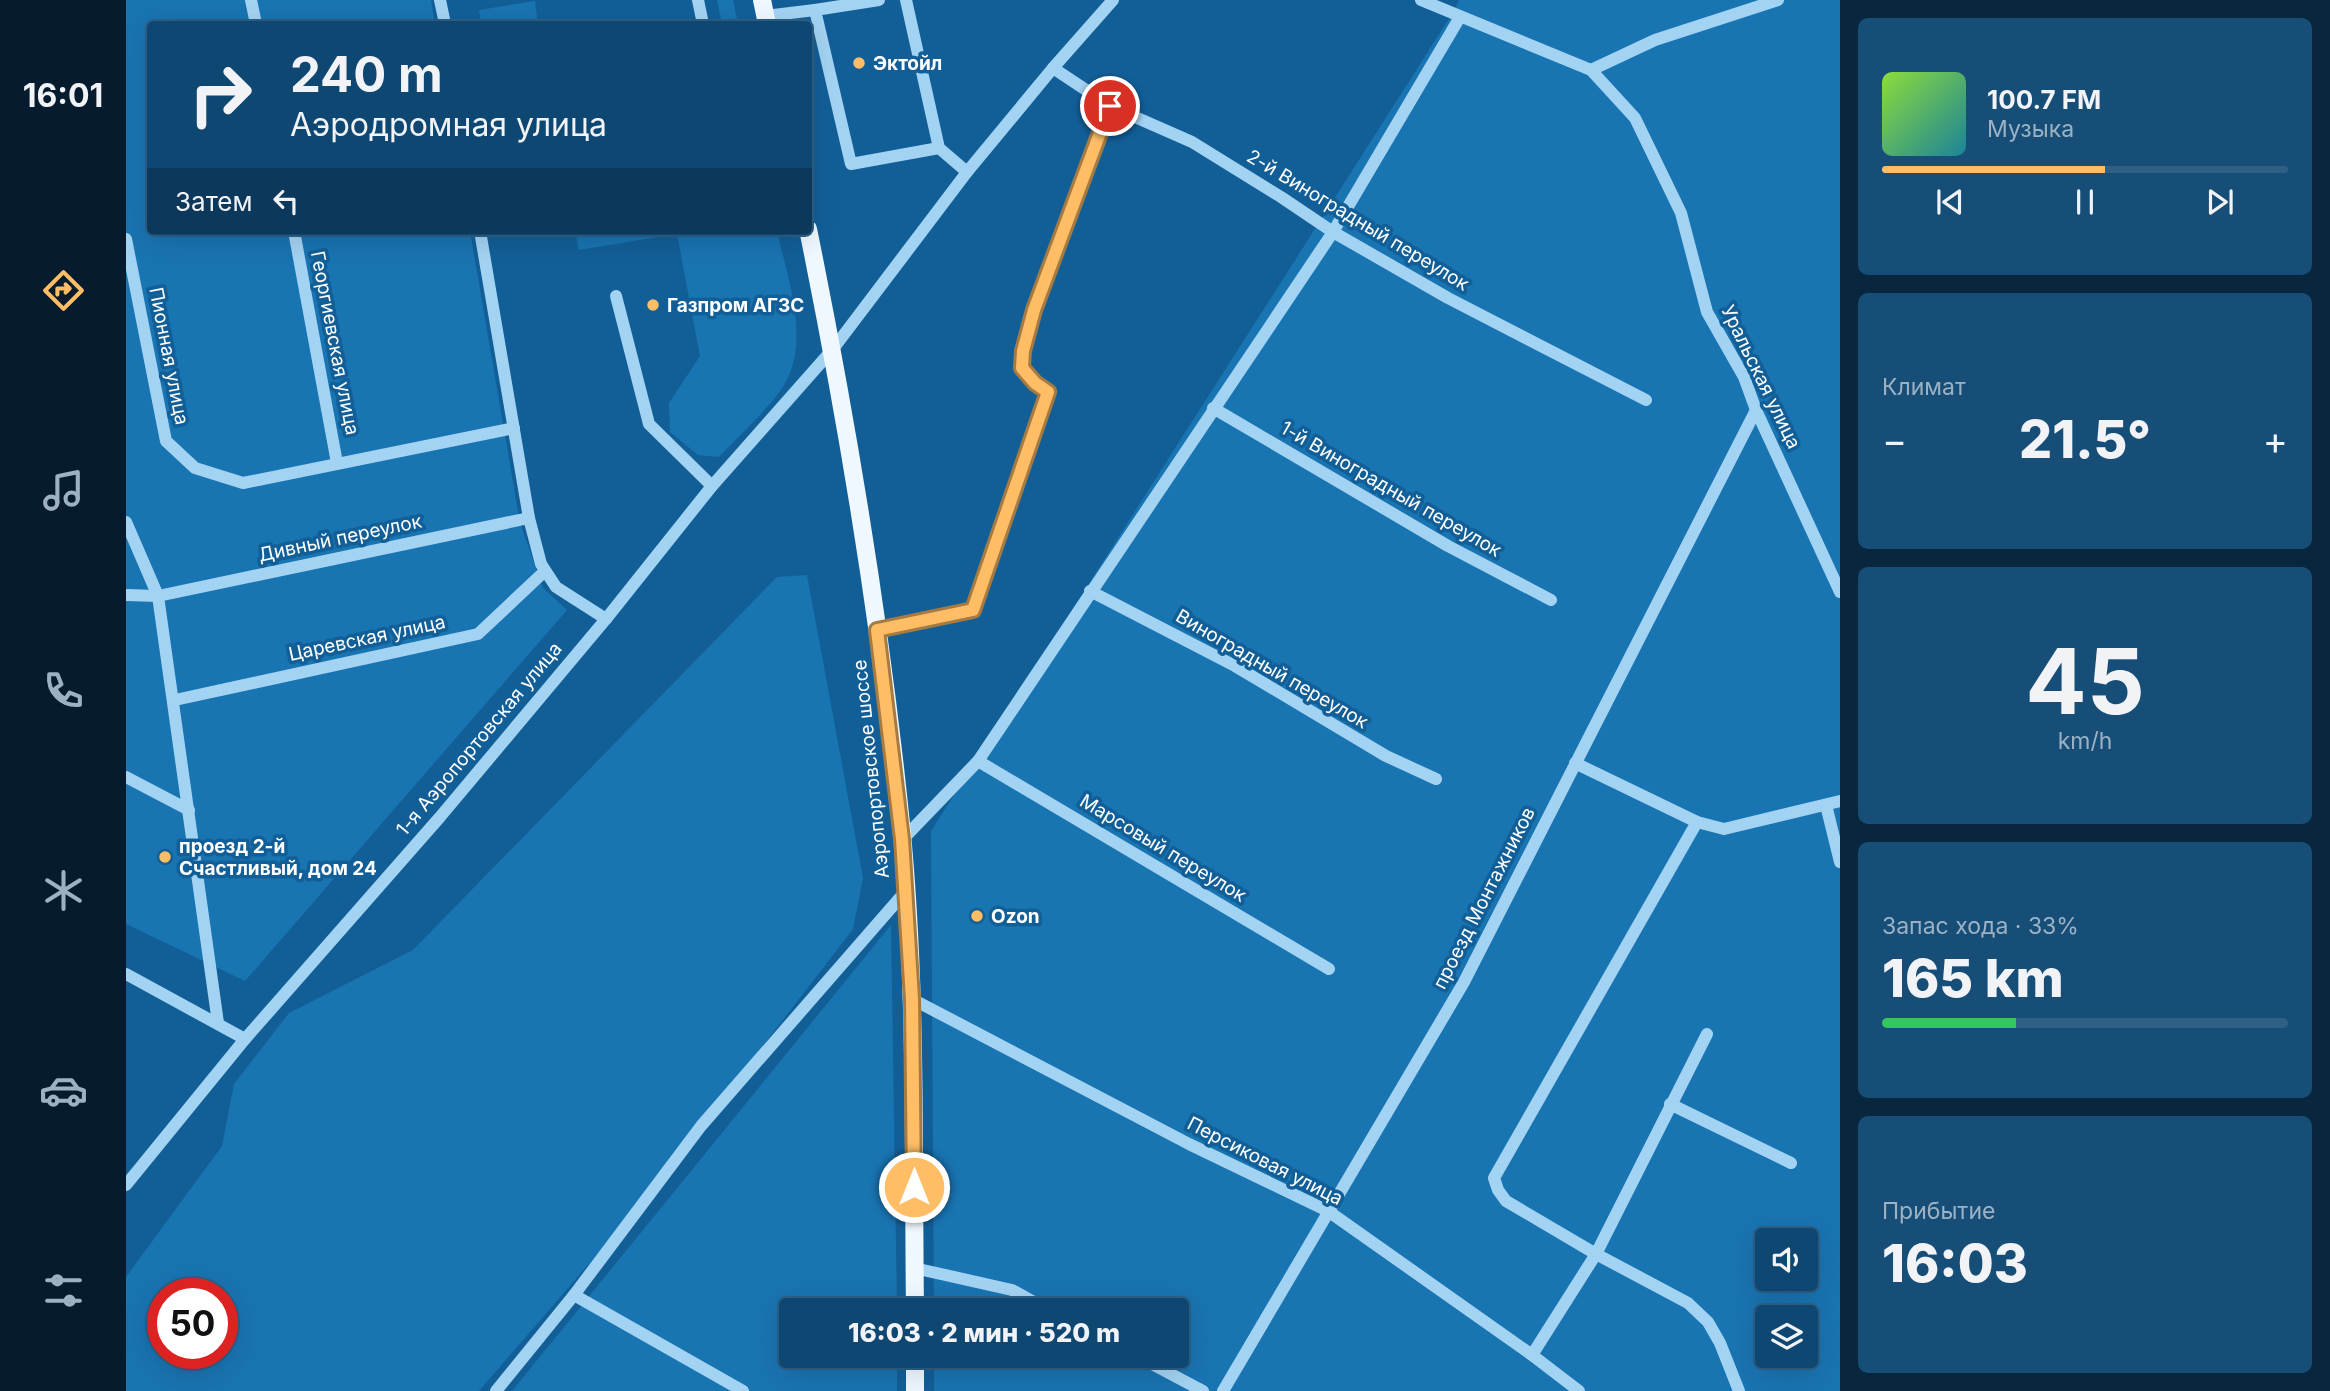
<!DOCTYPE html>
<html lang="ru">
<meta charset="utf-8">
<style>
body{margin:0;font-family:Inter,sans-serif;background:#174e77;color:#f1f3f6;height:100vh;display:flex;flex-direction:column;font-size:26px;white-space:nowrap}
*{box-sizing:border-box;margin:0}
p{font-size:23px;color:#9bb2c4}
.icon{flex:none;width:38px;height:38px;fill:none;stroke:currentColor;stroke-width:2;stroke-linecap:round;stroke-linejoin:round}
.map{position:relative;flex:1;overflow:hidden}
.side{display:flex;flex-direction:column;gap:18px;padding:18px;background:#08273f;width:490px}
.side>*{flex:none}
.top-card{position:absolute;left:21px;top:21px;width:665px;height:214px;border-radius:7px;box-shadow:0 7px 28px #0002,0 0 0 2px #2e5f84;background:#0e4772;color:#f1f3f6;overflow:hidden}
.fabs{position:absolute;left:1629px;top:1228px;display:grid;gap:14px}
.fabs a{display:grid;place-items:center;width:63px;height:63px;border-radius:7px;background:#0e4772;box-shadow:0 7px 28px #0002,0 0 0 2px #2e5f84;font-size:35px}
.speed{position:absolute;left:21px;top:1278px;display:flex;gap:14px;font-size:35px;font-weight:700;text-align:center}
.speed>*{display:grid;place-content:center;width:91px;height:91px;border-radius:50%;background:#0e4772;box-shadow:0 7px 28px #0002,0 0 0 2px #2e5f84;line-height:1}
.speed .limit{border:10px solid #d22;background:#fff;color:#111}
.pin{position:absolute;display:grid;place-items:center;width:60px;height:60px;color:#fff;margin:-30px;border:4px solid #fff;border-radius:50%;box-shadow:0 2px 7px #0007}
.me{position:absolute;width:77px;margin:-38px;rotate:0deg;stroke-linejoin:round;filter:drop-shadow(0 0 5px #0008)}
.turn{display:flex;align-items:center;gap:24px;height:147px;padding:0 28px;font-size:32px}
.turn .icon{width:91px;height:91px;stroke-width:2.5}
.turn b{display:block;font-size:49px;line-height:60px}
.then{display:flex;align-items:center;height:66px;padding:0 28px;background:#0003;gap:14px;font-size:26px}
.big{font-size:52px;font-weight:800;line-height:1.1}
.side .card{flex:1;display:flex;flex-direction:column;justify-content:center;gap:10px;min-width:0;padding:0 24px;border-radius:10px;background:#174e77}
.side .dial{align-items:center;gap:0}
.dial b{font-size:91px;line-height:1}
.song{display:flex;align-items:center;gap:21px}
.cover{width:84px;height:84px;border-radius:10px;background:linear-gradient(135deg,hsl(90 70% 55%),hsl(190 70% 35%))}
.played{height:7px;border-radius:4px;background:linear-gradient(90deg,#ffbd66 55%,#2e5f84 55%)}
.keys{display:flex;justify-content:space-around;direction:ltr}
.heat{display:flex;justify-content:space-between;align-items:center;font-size:38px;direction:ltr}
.charge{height:10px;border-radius:5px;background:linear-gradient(90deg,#34c759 33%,#2e5f84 0)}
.trip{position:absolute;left:653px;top:1298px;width:410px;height:70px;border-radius:7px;background:#0e4772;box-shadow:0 7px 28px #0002,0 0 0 2px #2e5f84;font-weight:800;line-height:70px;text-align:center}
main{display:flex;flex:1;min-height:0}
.dock{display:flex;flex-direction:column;width:126px;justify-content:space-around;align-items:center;background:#061c2e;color:#9bb2c4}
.dock .icon{width:49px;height:49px}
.dock .on{color:#ffbd66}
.dock b{font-size:32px;color:#f1f3f6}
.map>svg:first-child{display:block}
.green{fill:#1974b2;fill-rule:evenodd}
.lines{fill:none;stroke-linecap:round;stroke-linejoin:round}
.minor{stroke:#a3d3f3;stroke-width:12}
.major{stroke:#f0f8ff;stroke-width:18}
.route-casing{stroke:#a67b42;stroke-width:18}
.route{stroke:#ffbd66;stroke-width:12}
.poi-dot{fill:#ffbd66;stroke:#125f98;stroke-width:2.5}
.labels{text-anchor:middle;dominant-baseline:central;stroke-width:7;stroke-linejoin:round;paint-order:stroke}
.poi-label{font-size:19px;font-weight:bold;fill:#fff;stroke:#125f98;text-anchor:start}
.street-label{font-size:19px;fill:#fff;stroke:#125f98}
</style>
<main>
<nav class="dock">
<b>16:01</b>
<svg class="icon on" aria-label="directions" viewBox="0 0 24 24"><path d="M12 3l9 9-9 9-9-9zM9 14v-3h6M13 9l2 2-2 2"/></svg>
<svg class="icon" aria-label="music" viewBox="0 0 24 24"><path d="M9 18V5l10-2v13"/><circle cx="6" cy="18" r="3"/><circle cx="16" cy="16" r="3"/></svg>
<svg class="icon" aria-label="phone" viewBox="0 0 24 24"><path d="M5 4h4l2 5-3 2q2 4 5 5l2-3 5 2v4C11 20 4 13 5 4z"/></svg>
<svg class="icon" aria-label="climate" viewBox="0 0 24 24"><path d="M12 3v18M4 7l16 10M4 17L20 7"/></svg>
<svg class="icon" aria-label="car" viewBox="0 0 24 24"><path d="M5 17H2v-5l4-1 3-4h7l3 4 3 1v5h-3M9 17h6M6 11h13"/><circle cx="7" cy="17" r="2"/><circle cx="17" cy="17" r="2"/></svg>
<svg class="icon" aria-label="filters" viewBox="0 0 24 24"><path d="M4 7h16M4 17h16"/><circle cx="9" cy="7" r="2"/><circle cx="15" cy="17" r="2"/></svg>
</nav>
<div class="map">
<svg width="1714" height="1391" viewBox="0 0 1714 1391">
<rect width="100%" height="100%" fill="#125f98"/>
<g class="green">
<path d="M0,0h305l4,24h-285v207h320l50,292 23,65 24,22 -322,371 -119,-57z"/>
<path d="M591,0h16l5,24h-16z"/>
<path d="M1333,0h381v1391h-906v-35h242v-45h-242l-3,-480 521,-817zM1642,1241h38v38h-38zM1642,1318h38v38h-38z"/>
<path d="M409,1l3,23h-57l-2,-14z"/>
<path d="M449,231h202c10,45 32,104 10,149 -11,22 -50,58 -68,77l-21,-2 -28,-23 -1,-29 31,-47 -23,-122 -98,16z"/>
<path d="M681,575l56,303 -10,51 -209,271 -165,191h-353v-114l96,-131 12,-62 55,-71 124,-63 364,-373zM37,1293h59v60h-59z"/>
<path d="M765,925l6,386h-106v45h106v35h-385z"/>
</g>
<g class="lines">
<g class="minor">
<path d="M125,0l5,24"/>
<path d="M314,0l5,24"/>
<path d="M572,0l5,24"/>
<path d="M753,0l-64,10 36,154 88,-16"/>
<path d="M780,0l33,148 28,24"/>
<path d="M1295,0l170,70 44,48 46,95 26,99 37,65 12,33 84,182"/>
<path d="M639,16l50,-6"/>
<path d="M927,68l57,38 82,36 89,55 52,35 115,66 198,102"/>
<path d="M1465,70l64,-30 123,-40"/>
<path d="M168,231l43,232"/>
<path d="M354,231l49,287 12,46 15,23 50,32"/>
<path d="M0,239l40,202 29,27 48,15 271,-55"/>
<path d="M490,296l33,128 63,62"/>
<path d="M1087,408l235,138 103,54"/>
<path d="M0,522l32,74 60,427"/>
<path d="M964,591l145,75 151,90 50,23"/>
<path d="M0,595l32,1 371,-78"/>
<path d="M751,630l96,-20 75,-218 -13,-9 -13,-15 1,-17 11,-41 76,-204"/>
<path d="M49,700l303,-66 67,-63"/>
<path d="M852,761l351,208"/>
<path d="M1449,763l122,59 27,7 116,-28"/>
<path d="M0,777l63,33"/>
<path d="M1700,805l14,57"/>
<path d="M1571,822l-203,356 4,12 8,11 90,53 92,49 20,19 12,21 19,48"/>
<path d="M776,840l76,-79 355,-529 127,-215"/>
<path d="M0,974l119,65"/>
<path d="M786,999l277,145 139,67 204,144 47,36"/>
<path d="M1544,1104l121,59"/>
<path d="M0,1185l119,-146 195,-222 166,-198 106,-133 121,-137 134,-177 86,-104 60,-68"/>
<path d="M788,1268l98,22 38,21"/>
<path d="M448,1295l169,96"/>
<path d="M1406,1355l64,-101 111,-220"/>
<path d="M1011,1356l66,35"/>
<path d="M370,1391l78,-96 127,-169 204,-234"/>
<path d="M1097,1391l241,-409 292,-572"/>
</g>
<g class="major">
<path d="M636,0l5,24"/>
<path d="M682,229c40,197 73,396 93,595 16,161 12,325 14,487"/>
<path d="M789,1356v35"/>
</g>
</g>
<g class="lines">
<defs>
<path id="route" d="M788,1187l-2,-188 -10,-160 -25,-209 96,-20 75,-218 -13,-9 -13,-15 1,-17 11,-41 76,-204"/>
</defs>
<use href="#route" class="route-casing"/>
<use href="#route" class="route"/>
</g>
<g class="poi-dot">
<circle cx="733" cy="63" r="7"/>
<circle cx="527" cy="305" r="7"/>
<circle cx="39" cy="857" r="7"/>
<circle cx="851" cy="916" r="7"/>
</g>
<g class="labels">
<g class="poi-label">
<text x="747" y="63">Эктойл</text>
<text x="541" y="305">Газпром АГЗС</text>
<text x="53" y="846">проезд 2-й<tspan x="53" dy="22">Счастливый, дом 24</tspan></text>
<text x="865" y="916">Ozon</text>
</g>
<g class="street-label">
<text transform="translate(1232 220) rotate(31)">2-й Виноградный переулок</text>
<text transform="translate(209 343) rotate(79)">Георгиевская улица</text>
<text transform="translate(43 356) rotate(79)">Пионная улица</text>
<text transform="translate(1635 377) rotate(64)">Уральская улица</text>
<text transform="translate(1265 489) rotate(30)">1-й Виноградный переулок</text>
<text transform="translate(214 538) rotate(-12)">Дивный переулок</text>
<text transform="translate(241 638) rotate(-12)">Царевская улица</text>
<text transform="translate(1146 669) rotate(30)">Виноградный переулок</text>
<text transform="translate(353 739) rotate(-50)">1-я Аэропортовская улица</text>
<text transform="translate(745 769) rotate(-96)">Аэропортовское шоссе</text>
<text transform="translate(1037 848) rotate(31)">Марсовый переулок</text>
<text transform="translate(1358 898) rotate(-63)">проезд Монтажников</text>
<text transform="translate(1139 1161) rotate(27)">Персиковая улица</text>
</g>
</g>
</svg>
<div class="fabs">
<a><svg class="icon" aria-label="sound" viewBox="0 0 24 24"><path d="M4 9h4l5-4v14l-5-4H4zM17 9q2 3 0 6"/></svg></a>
<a><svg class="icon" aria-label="layers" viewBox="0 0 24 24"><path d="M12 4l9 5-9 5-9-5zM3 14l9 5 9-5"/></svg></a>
</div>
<div class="speed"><div class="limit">50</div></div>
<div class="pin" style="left:984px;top:106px;background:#d93025"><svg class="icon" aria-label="arrive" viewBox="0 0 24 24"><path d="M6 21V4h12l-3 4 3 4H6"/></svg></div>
<svg class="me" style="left:788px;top:1187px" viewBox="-20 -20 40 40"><circle r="17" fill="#ffbd66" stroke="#fff" stroke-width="3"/><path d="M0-11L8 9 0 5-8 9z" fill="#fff"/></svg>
<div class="trip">16:03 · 2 мин · 520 m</div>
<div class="top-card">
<div class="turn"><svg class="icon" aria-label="right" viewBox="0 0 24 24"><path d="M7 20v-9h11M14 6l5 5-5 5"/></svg><div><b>240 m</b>Аэродромная улица</div></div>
<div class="then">Затем<svg class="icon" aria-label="left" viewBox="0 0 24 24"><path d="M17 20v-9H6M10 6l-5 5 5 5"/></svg></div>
</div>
</div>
<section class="side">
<div class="card">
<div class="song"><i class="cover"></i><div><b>100.7 FM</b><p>Музыка</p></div></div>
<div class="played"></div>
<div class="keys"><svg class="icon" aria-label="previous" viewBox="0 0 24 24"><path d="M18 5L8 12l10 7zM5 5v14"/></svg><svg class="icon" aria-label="pause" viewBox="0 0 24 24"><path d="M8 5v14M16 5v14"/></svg><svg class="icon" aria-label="next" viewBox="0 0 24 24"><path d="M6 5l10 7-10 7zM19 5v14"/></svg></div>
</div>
<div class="card"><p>Климат</p>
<div class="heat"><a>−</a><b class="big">21.5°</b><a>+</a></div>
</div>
<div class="card dial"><b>45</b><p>km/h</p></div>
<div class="card"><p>Запас хода · 33%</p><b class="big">165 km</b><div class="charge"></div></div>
<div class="card"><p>Прибытие</p><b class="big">16:03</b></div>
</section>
</main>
